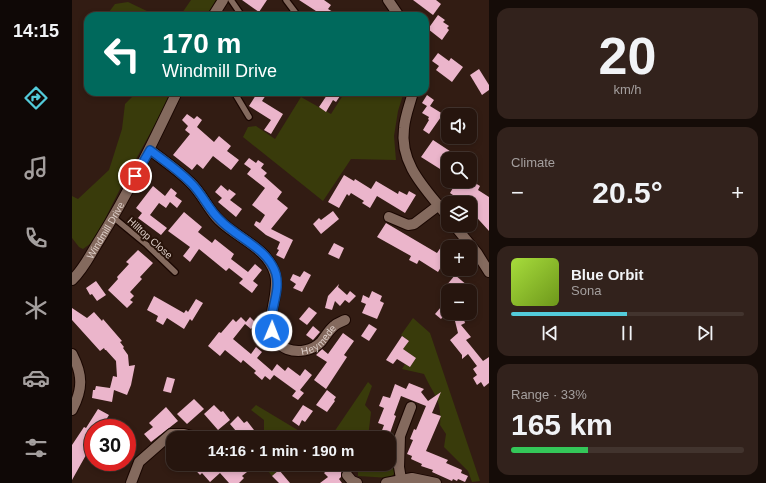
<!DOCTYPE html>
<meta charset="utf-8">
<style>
body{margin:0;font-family:Helvetica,sans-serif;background:#32221c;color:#f1f3f6;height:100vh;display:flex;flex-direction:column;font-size:15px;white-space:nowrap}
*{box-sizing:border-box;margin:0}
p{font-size:13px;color:#a49f9e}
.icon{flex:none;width:22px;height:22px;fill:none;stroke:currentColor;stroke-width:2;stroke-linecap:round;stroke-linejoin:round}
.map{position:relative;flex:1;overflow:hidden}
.sheet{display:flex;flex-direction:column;gap:8px;padding:8px;background:#150c08;width:277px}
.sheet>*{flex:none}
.banner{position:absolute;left:12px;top:12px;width:345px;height:84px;border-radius:12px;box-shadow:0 2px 6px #0003,0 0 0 1px #42342e;background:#00695c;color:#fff;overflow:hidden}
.buttons{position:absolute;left:369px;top:108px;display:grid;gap:8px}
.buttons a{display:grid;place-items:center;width:36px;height:36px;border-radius:8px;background:#26150e;box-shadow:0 2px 6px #0003,0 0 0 1px #42342e;font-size:20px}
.speed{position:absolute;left:12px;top:419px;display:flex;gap:8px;font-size:20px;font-weight:700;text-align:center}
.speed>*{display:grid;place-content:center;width:52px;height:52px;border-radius:50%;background:#26150e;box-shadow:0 2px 6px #0003,0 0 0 1px #42342e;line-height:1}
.speed .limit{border:6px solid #d22;background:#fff;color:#111}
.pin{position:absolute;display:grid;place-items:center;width:34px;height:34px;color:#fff;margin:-17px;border:2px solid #fff;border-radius:50%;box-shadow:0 1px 4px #0007}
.me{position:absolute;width:44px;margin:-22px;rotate:1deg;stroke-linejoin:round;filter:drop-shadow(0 0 3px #0008)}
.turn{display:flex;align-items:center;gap:14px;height:84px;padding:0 12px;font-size:18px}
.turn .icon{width:52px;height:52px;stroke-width:2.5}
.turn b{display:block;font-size:28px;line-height:34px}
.big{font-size:30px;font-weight:800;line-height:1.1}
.sheet .card{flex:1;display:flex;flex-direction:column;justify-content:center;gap:6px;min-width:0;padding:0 14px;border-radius:12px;background:#32221c}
.sheet .dial{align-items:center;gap:0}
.dial b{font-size:52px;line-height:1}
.song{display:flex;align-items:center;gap:12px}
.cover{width:48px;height:48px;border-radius:6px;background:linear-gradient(135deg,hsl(80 70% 55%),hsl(80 70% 35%))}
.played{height:4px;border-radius:2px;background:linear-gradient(90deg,#53cbda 50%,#42342e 50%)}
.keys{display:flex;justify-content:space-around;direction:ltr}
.heat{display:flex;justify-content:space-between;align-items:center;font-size:22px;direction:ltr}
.charge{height:6px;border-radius:3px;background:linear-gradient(90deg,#34c759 33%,#42342e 0)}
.trip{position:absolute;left:94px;top:431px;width:230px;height:40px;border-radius:12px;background:#26150e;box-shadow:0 2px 6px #0003,0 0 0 1px #42342e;font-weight:800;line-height:40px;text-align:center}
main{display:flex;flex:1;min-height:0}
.dock{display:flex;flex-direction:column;width:72px;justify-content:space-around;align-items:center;background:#0f0806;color:#a49f9e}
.dock .icon{width:28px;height:28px}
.dock .on{color:#53cbda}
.dock b{font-size:18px;color:#f1f3f6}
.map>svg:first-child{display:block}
.green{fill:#393b0b}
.building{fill:#ebb5cb}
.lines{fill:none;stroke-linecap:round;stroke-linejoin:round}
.service-casing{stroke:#190601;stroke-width:8}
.minor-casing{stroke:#190601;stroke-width:12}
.service{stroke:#846a5e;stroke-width:5.5}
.minor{stroke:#846a5e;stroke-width:10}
.route-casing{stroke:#114b97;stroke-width:10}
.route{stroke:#1a73e8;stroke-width:7}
.labels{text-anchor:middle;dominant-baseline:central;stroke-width:4;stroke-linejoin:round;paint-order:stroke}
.street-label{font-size:10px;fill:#decfc9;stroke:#281309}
</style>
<main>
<nav class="dock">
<b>14:15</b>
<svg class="icon on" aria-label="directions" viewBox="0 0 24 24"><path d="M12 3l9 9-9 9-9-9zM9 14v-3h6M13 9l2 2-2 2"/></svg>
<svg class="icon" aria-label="music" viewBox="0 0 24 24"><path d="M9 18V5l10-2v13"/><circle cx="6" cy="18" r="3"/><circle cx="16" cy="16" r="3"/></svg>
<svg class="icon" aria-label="phone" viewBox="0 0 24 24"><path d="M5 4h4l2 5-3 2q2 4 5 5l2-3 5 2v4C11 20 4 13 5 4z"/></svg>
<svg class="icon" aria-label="climate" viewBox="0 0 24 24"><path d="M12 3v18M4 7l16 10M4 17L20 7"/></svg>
<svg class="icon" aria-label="car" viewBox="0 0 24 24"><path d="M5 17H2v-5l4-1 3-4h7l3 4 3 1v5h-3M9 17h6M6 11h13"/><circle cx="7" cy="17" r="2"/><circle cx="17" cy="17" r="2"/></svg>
<svg class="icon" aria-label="filters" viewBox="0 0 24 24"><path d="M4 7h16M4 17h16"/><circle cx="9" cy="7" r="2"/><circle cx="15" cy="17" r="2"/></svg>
</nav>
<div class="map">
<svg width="417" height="483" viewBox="0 0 417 483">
<rect width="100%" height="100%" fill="#321c13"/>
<g class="green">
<path d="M119,0h29l-10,16h-30z"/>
<path d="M56,2l21,10 2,4h-45l9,-12z"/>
<path d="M65,92h34l-14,29 -32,58 -31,62 -11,8 -4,-2 -7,-9v-42l6,3 31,-29 13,-41 3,-25z"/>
<path d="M273,92h59l-6,19 -4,25 2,24 -45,-1 -28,42 -80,-64 5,-10 8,-1 19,13 26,-42 30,17z"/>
<path d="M341,318l17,15 50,148 -8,1 -4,-11 -24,-24 2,-13 -6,-9c1,-8 0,-20 -4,-28 -4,-8 -8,-14 -12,-23l-22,-5 3,-5 5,3 6,-9 -13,-9 6,-8 -8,-6z"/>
<path d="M296,382l4,4 -7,19 6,7 -3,26h-38z"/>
<path d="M184,405l55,33h-60l13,-8v-10l-13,-10z"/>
<path d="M180,464h33l-13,12 -9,-11 -6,5z"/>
<path d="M321,465l3,7 -6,6 -32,-2v-4c6,-4 26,-5 35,-7z"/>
</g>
<g class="building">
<path d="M170,0h25l-8,12z"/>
<path d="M227,0h25l7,5 -3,4 12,7h-27l3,-5z"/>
<path d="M341,0h23l5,4 -8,11z"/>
<path d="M366,15l7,5 -2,2 6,4 -2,2 2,2 -7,10 -14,-11z"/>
<path d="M366,53l11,8 2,-3 12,9 -11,15 -16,-12 3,-4 -7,-5z"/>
<path d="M407,69l10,16v5l-7,5 -12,-20z"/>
<path d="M186,92l8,3 -4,6 21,13 -12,20 -7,-4 7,-10 -22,-14z"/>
<path d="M257,92h10l-2,3 3,1 -4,6 -3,-2 -7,12 -7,-5z"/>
<path d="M355,95l7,5 -4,6 13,8 -14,20 -6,-4 6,-10 -1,-1 1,-2 -7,-4 5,-7 -5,-3z"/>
<path d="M115,114l7,5 3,-3 5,4 -5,7 17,15 5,-6 12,10 -4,5 12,9 -8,10 -18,-14 -10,13 -6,-5 -5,6 -19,-15 17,-21 -5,-4 3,-4 -6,-6z"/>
<path d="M361,140l29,19h-14v15l-27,-17z"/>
<path d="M177,158l7,5 2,-3 6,4 -3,4 6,5 -3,3 18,16 -5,7 11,9 -17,21 22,11 -9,19 -8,-4 3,-5 -2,-1 3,-7 -14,-7 -12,-10 2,-4 4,2 5,-8 -13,-10 13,-17 -18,-14 4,-5 -7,-5z"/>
<path d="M272,175l10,6 1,-2 16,10 5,-8 22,13 1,-3 8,4 2,-4 7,4 -11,18 -28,-17 -7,12 -8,-5 2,-2 -13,-8 -2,3 -2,-2 -8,14 -11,-6z"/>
<path d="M385,181h15l8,5 -2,4 11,7v34l-19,-21v-7h-5l-15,-10z"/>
<path d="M149,185l7,6 1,-2 7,5 -6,6 12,9 -6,8 -18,-15 4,-4 -7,-6z"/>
<path d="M81,186l12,10 6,-8 6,5 -2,3 7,5 -5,7 -7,-6 -4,6 -7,-5 -9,12 17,13 -6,7 -23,-17 4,-5 -6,-5z"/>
<path d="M261,211l6,8 -18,15 -8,-10 6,-6 2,2z"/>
<path d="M112,212l18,15 -4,5 14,11 3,-4 19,15 -3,5 17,13 7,-8 7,6 -9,11 5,4 -6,8 -13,-10 4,-4 -14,-11 -3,3 -27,-22 -9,13 -7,-6 7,-9 -22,-16z"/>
<path d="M314,223l51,30 6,-9 5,3v3l-6,10 2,2 -6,10 -19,-12 -2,4 -8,-4 2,-4 -34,-19z"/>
<path d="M262,243l10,5 -5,11 -11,-5z"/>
<path d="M66,250l15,13 -13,14 2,2 -12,13 4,4 -4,4 3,2 -6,6 -19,-18 10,-11 -1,-2 12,-13 -3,-2z"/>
<path d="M232,271l7,4 -9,17 -9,-4 3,-4 -6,-4 3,-6 7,3z"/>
<path d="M383,275l19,16h-32z"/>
<path d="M24,281l10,14 -9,6 -5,-7 -2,1 -4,-7z"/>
<path d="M267,284l-1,3 9,8 3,-4 6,5 -7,7 -4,-3 -5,6 -5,-5 -3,9 -7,-2 3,-12z"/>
<path d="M300,291l10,5 -2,5 4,2 -7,16 -15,-6 4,-9 -5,-2 2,-7 6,3z"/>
<path d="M82,296l30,17 2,-3 2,2 8,-13 7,4 -11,18 -2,-2 -6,10 -17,-11 -4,7 -7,-4 2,-5 -11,-6z"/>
<path d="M376,299v12l-7,8 -6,-5z"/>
<path d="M237,307l8,6 -10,12 -8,-6z"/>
<path d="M0,308l15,10 7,-6 8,9 1,-2 19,22 -2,1 4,5 -1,1 5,7 1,11 6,-1 -4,20 -4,10 -13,-5 -2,12 -20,-4 1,-8h2l1,-4 14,2 3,-12 4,1 -1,-16 -10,-11h-1l-1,-2 -4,3 -28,-31z"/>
<path d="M381,313h9l3,10 -4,2 10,12 -5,3 17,21 6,-4v26l-5,4 -3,-5 -4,3 -4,-7 4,-3 -4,-6 4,-3 -9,-12 -6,5v-4l-12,-15 8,-7z"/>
<path d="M169,317l5,5 4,-5 6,6 -5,6 -6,-5 -12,15 18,15 5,-7 6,5 -5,6 15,13 5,-7 8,7 3,-4 12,9 5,-7 7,6 -12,15 4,3 -6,7 -6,-4 4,-5 -22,-16 -4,5 -5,-4 -3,4 -8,-7 2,-2 -13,-11 -2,3 -16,-13 -5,6 -12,-10 11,-14 2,1 12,-14 3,3z"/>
<path d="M297,324l8,5 -8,12 -8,-5z"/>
<path d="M241,326l7,6 -7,8 -7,-5z"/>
<path d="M271,333l11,8 -10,14 3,2 -21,32 -12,-9 13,-18 -11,-7 6,-6 6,5z"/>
<path d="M330,336l7,5 -6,8 13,9 -6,9 -13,-8 -4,5 -7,-4z"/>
<path d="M95,377l8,2 -4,14 -8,-2z"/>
<path d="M337,383l15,6 -3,3 7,9 13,-9 -9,21 9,3 -15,35 22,9 -2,3 16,7 -1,3 7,3 -3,6 -7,-3 -1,2 -4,-2 -1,2 -20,-9 1,-2 -12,-4 1,-2 -11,-5 1,-3 -5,-2 6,-14 -3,-1 4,-10 2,1 10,-24 -25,-10 -7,19 2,1 -7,20 -8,-3 3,-8 -6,-2 6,-15 -5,-2 4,-10 7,2 5,-14 11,5z"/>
<path d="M255,390l9,7 -2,3 1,1 -8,11 -11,-7z"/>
<path d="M122,399l10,10 -17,15 -10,-10z"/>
<path d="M142,405l7,7 2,-1 7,9 -12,10 -14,-16z"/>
<path d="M231,405l10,6 -8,11 -3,-2 -3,6 -7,-5z"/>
<path d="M94,407l12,14 -27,21 -7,-8 9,-7 -4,-4z"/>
<path d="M26,409l11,6 -8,13h-8v21l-5,7 -2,-1 -14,25v-35l12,-18 2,1z"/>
<path d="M166,416l6,7 3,-2 7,9 -9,8h-3l-12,-14z"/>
<path d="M118,464h58l4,4 -10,8 2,2 -5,5h-10l-9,-10 -10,9 -8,-9 -2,2z"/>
<path d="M271,464h13l-6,5h-4l-3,1 -2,3v4l-2,2 3,4h-22l8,-6 -4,-4 10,-8 3,4z"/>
<path d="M207,470l11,13h-11l-7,-7z"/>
</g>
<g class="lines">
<defs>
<g id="service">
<path d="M159,0l11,16"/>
<path d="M214,0l12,16"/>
<path d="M162,92l15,25"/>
<path d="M41,217l34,28 28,27"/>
</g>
<g id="minor">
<path d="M316,0l11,16"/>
<path d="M141,16l10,-16"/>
<path d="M341,92c-3,12 -8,24 -9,36 -5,37 23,62 44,89"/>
<path id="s1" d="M78,150c13,10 28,20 40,32 12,11 18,27 29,38 18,18 49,28 56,54 7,23 -20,60 12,75 11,4 25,2 34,-7 4,-5 8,-12 13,-16 3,-3 7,-4 11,-6"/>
<path d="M317,217l19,8 6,-1 25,-19"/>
<path d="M382,225l23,28 12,19"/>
<path id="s2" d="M0,280c12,-11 19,-27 28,-41 29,-47 53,-97 77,-147"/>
<path d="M0,354c11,21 11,35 0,56"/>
<path d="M275,475l5,6 5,2"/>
<path d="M329,479l-2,-12 1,-31 11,-29"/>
<path d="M59,483l8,-21 32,-28h13l17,4"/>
<path d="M314,483l26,-5 24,5"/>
</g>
</defs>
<use href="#service" class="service-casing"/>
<use href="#minor" class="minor-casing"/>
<use href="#service" class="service"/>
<use href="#minor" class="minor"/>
</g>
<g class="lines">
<defs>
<path id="route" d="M63,176l15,-26c13,10 28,20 40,32 12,11 18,27 30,38 17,18 48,28 56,54 5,19 -8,38 -4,57"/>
</defs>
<use href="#route" class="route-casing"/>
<use href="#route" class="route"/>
</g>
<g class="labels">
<g class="street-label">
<text stroke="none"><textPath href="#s2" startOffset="60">Windmill Drive</textPath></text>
<text transform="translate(78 238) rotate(42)">Hilltop Close</text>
<text stroke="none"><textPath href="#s1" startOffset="296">Heymede</textPath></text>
</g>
</g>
</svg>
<div class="buttons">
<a><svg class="icon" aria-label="sound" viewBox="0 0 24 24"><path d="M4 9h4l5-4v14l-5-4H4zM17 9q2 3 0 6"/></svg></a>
<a><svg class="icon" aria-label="search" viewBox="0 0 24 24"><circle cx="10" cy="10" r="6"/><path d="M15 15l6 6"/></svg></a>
<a><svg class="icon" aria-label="layers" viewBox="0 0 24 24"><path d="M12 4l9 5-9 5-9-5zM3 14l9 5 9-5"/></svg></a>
<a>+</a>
<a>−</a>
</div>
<div class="speed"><div class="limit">30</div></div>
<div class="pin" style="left:63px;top:176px;background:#d93025"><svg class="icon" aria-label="arrive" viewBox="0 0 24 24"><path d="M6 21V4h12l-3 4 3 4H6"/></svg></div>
<svg class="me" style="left:200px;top:331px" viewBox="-20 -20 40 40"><circle r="17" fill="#1a73e8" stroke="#fff" stroke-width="3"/><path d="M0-11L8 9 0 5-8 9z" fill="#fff"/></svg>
<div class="trip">14:16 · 1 min · 190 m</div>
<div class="banner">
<div class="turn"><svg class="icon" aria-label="left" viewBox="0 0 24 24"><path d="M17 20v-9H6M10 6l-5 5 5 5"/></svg><div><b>170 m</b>Windmill Drive</div></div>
</div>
</div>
<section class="sheet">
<div class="card dial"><b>20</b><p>km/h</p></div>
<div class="card"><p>Climate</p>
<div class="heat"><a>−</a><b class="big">20.5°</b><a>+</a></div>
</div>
<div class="card">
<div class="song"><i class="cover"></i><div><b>Blue Orbit</b><p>Sona</p></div></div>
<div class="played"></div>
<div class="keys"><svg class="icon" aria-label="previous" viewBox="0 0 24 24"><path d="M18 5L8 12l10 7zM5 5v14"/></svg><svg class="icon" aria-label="pause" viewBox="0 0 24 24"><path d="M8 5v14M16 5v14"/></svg><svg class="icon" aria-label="next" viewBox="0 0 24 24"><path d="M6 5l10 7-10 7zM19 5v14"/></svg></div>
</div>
<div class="card"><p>Range · 33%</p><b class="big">165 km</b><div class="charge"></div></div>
</section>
</main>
